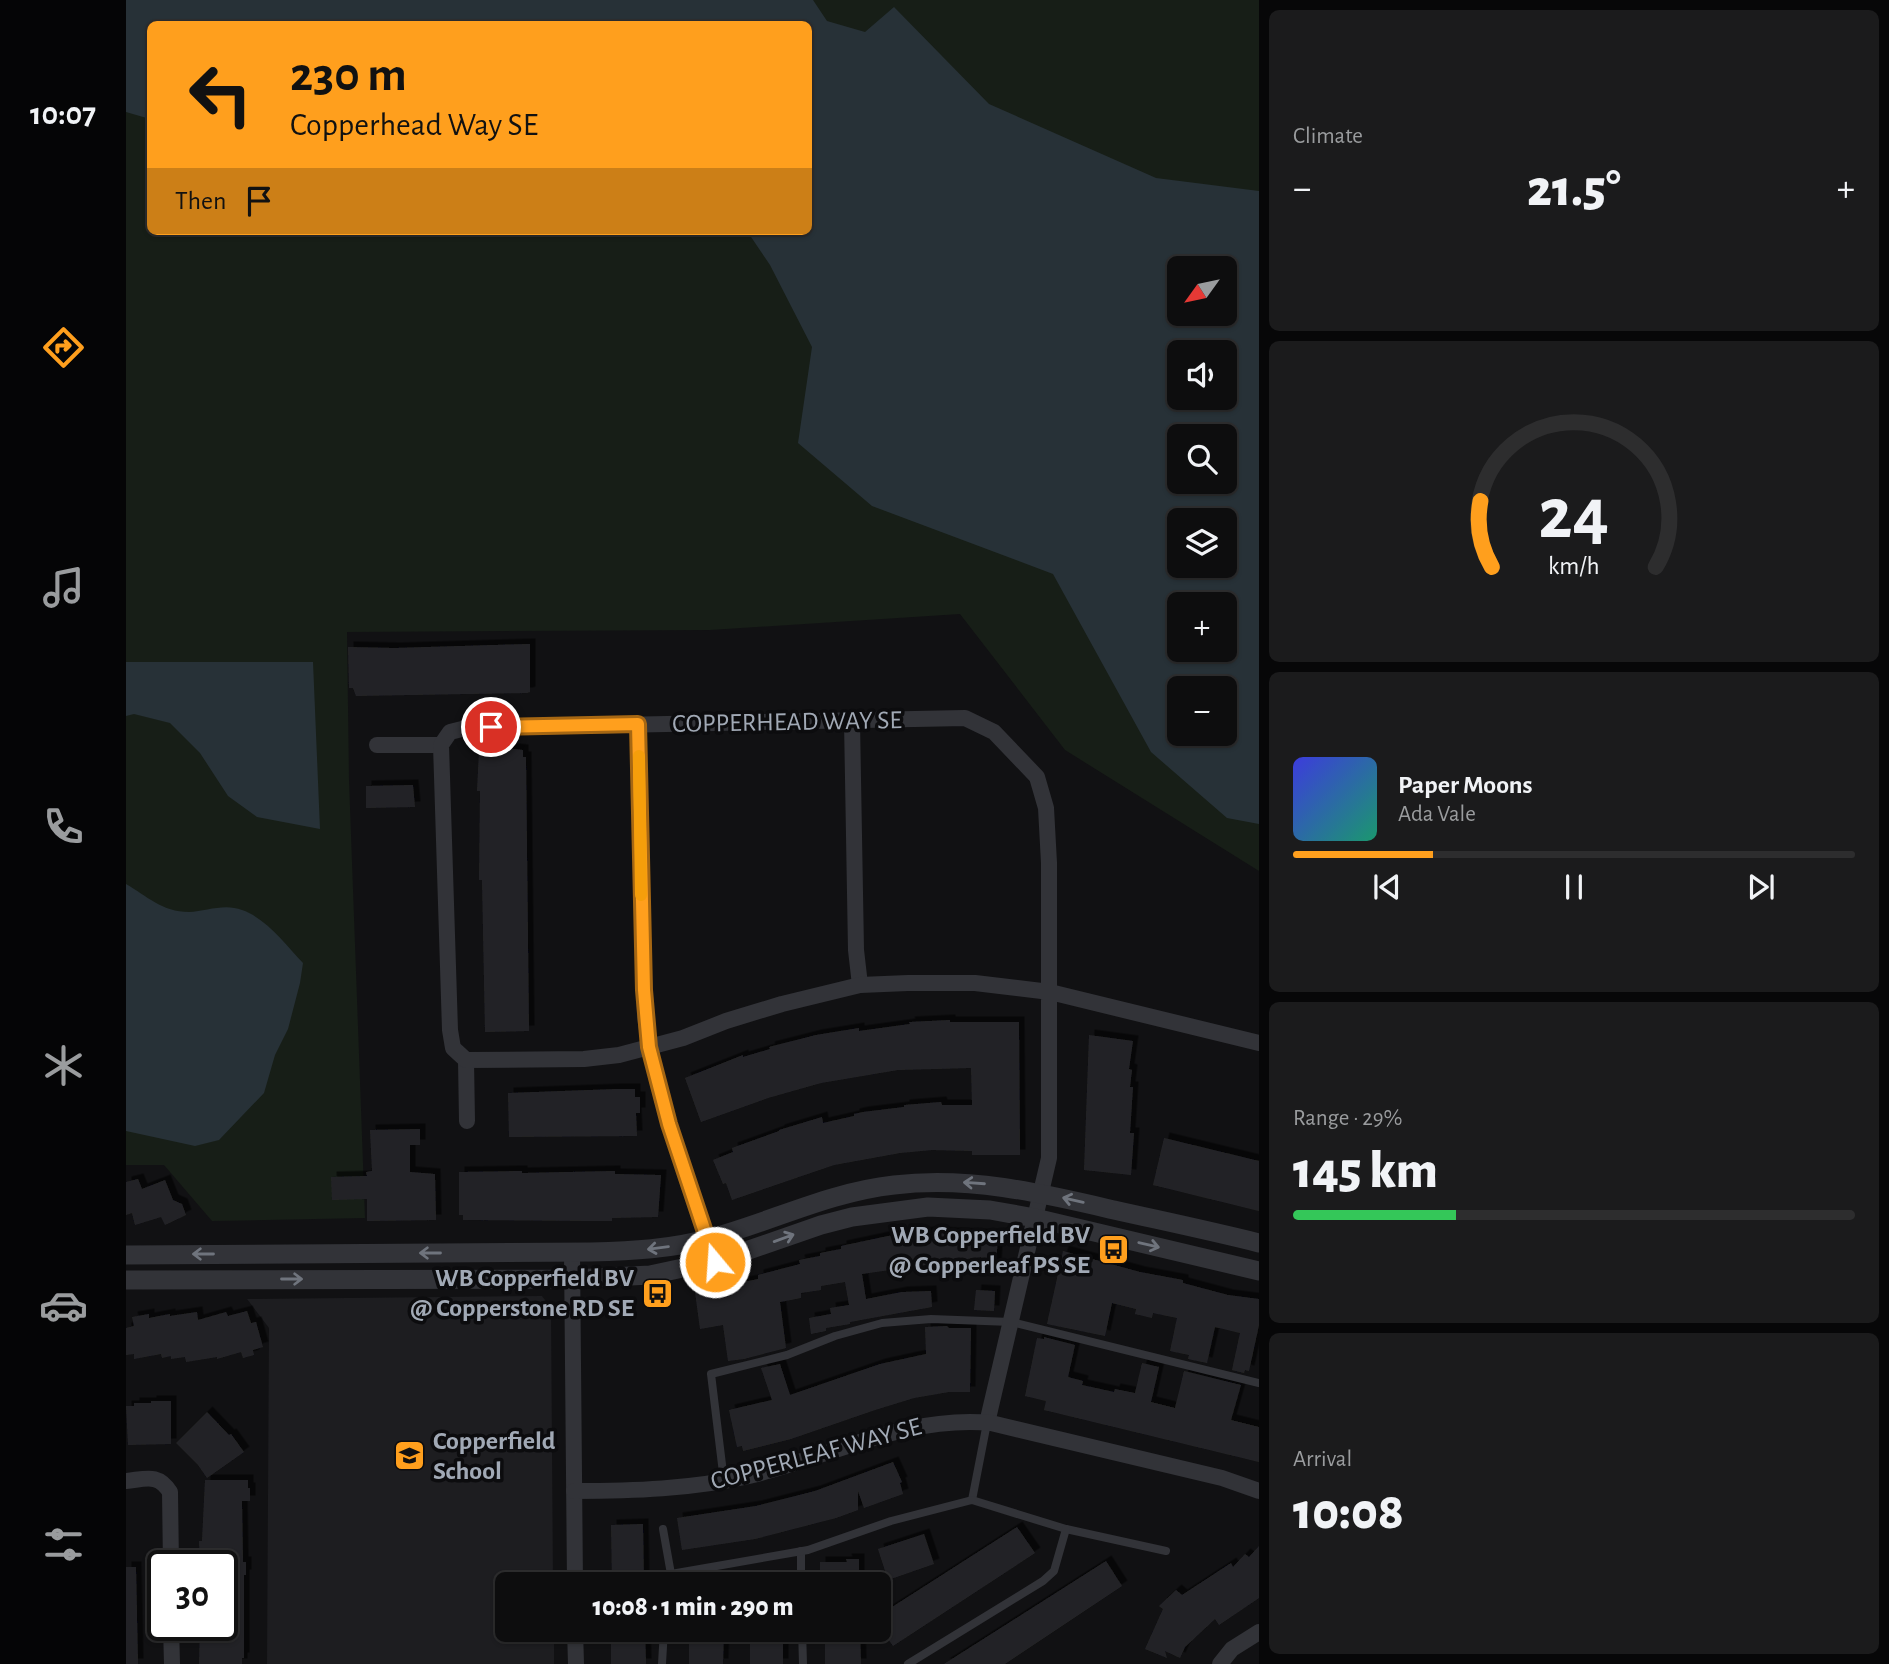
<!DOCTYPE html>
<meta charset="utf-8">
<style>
body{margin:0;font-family:"Alegreya Sans",sans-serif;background:#1b1b1c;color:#f1f3f6;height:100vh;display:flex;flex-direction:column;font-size:26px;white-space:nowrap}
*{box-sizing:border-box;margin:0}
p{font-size:23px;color:#9a9c9e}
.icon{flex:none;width:38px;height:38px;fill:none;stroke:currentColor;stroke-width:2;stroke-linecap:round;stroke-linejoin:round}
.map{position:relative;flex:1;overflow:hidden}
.details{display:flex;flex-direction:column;gap:10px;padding:10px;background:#070708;width:630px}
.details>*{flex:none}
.guide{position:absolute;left:21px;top:21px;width:665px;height:214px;border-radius:10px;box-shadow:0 2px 5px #0004,0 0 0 2px #2d2d2e;background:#ff9f1d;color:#111;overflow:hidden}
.needle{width:46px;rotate:237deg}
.buttons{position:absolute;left:1041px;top:256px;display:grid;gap:14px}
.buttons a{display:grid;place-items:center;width:70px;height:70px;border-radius:10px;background:#0d0d0e;box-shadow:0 2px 5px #0004,0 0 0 2px #2d2d2e;font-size:35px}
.speed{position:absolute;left:21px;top:1550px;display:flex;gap:14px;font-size:35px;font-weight:700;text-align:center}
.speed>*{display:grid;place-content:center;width:91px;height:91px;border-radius:50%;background:#0d0d0e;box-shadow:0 2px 5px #0004,0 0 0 2px #2d2d2e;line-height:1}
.speed .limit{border:4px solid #111;border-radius:10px;background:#fff;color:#111}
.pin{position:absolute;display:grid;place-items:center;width:60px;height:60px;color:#fff;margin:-30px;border:4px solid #fff;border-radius:50%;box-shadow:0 2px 7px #0007}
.me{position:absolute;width:77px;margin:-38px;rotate:342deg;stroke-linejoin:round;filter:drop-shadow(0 0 5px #0008)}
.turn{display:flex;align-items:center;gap:24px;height:147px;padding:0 28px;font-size:32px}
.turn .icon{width:91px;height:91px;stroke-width:2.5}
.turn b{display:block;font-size:49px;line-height:60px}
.then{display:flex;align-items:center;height:66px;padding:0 28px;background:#0003;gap:14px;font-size:26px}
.big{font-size:52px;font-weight:800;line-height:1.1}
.details .widget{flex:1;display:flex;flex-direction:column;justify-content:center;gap:10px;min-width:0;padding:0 24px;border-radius:10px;background:#1b1b1c}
.details .dial{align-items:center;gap:0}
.dial svg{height:182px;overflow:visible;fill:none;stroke:#2d2d2e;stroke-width:7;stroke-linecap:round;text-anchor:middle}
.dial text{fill:#f1f3f6;stroke:none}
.song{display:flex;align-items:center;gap:21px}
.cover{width:84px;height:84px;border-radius:10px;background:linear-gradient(135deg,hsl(240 70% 55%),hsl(160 70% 35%))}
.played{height:7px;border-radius:4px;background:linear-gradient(90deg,#ff9f1d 25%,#2d2d2e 25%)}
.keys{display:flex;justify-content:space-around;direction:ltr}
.heat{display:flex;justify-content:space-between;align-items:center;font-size:38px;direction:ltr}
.charge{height:10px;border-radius:5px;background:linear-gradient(90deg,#34c759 29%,#2d2d2e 0)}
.trip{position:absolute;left:369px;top:1572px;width:396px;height:70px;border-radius:10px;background:#0d0d0e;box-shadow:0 2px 5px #0004,0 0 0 2px #2d2d2e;font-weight:800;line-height:70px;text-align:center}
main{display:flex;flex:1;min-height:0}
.menu{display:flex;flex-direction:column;width:126px;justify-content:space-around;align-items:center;background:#050506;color:#9a9c9e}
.menu .icon{width:49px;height:49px}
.menu .current{color:#ff9f1d}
.menu b{font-size:32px;color:#f1f3f6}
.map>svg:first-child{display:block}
.built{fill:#1d1d20}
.green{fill:#171e17;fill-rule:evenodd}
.water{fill:#273137;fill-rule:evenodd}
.building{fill:#242427;filter:url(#shadow)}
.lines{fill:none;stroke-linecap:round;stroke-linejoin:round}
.service{stroke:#323338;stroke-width:8}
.minor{stroke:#323338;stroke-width:16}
.tertiary{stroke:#323338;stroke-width:19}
.oneway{stroke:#6f747d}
.route-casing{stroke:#a66713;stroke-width:18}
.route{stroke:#ff9f1d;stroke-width:12}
.slow{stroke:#f59e0b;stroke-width:12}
.labels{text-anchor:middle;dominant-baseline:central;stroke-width:7;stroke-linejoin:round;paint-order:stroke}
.street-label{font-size:26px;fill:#a1a9b5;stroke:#0c0c0e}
.poi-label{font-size:26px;font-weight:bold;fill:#a1a9b5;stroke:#0c0c0e;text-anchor:end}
</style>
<main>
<nav class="menu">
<b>10:07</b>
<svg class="icon current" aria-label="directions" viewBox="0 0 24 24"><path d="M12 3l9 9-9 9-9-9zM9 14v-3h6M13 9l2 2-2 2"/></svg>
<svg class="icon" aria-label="music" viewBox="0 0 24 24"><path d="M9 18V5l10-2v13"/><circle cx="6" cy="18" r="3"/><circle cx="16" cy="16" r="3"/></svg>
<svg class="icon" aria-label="phone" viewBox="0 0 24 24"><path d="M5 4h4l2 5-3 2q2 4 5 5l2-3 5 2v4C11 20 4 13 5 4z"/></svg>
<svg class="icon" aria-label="climate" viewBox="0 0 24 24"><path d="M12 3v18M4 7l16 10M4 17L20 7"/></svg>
<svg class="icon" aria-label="car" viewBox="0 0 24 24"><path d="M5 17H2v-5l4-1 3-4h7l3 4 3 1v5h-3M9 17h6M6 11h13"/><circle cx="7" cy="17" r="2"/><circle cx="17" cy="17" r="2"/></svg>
<svg class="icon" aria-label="filters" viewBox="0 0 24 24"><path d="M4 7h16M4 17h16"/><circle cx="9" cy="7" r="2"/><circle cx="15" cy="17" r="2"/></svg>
</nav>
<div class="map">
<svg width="1133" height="1664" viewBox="0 0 1133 1664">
<defs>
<filter id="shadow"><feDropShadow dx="5.5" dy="-5.5" stdDeviation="0" flood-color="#0009"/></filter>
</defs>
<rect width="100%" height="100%" fill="#111113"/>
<path class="built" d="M416,1296l9,12 2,276h-45v45h46v35h-287l2,-336 -22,-29z"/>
<path class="green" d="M0,0h1133v871l-194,-121 -105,-136 -250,16 -363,2 2,148 16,438 -153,3 -48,-56h-38zM24,24h658v207h-658zM1054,268h45v45h-45zM1054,352h45v45h-45zM1054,436h45v45h-45zM1054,520h45v45h-45zM1054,604h45v45h-45zM1054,688h45v45h-45z"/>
<g class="water">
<path d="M0,0h687l14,21 38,11 29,-25 95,97 167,74 103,13v633l-32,-6 -76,-66 -98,-178 -181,-68 -74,-63 14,-96 -42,-82 -23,-34h61v-207h-658v95l-24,-7zM1054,268h45v45h-45zM1054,352h45v45h-45zM1054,436h45v45h-45zM1054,520h45v45h-45zM1054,604h45v45h-45zM1054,688h45v45h-45z"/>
<path d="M0,662h187l7,167 -63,-12 -29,-21 -28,-43 -30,-30 -36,-9 -8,2z"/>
<path d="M0,884c21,12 36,28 63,28 17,-1 36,-9 53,-2 24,8 44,35 61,53l-3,20 -12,46 -13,26 -11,38 -45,47 -24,6 -69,-15z"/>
</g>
<g class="building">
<path d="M404,644v48l-3,1 -171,3 -3,-8h-4l-1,-41 47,1z"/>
<path d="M388,749l9,1v7h3l3,274 -44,1 -3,-152h-3l1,-89h-3l2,-40z"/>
<path d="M287,785l2,22 -49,1v-22z"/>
<path d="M824,1020v2h69l1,133h-48v-4l-40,-1 -32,3 -66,12 -102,35 -6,-17 -3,1 -10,-24 20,-8 -1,-4 47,-17v-1l43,-13 1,6 31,-7v-2l9,-2 41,-5v-2l37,-3 1,3h30l-1,-37 -73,2 -77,13 -53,15 -67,24 -16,-44 58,-23v2l27,-8 -1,-2 47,-12 43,-7v3l51,-7 -1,-2z"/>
<path d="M963,1035l44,6 -4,28 3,1 -2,17h3l-3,46h4l-3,42 -47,-5z"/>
<path d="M491,1089h18v8h5v16h-4l1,23 -128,1 -1,-44z"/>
<path d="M294,1129v16h-10v27l25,2 1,46 -69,1v-22l-35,1 -1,-23 36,-1 -1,-4 6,-1 -2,-41z"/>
<path d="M1038,1138l95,23v50l-106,-26z"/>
<path d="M396,1171v2l93,-2v3l46,1 -3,42 -46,1v3h-17l-132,-1v-5h-4v-43z"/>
<path d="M12,1179l4,10 23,-9 8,20 9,4 4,11 -21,10 -4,-8 -26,8 -3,-12 -6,2v-33z"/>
<path d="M805,1232l67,3 -2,32 -13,-1 -2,-9 -119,17 4,25 36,-7 29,-1 1,16 -82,15v2l-24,4v3l-15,3 -2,-16 22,-4 -1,-6 19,-3 -4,-23 -24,4v4l-20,3v5l-21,4 6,46 -42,11 -16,2 -5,-36 -23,4 -5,-37 63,-13v-4l42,-11 -1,-4 21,-4v-3l21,-4v-3l47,-10z"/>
<path d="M937,1251l77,21 43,8v3l45,12 31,4v26l-10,46 -4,-1 -1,3 -12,-3 8,-37 -25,-6 -8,36 -19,-4 1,-4 -19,-4 7,-33 -24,-5 -1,5 -17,-4 1,-5 -24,-6 -7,33 -58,-12z"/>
<path d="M850,1290l19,1 -1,20 -20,-1z"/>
<path d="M121,1311l4,12 5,-1 7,25 -10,3 1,5 -11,3 -2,-6 -24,7v-2l-31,5 -1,-5 -14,2v-3l-9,2 -1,-4 -27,5v-5l-8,1v-27l8,-2 -2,-9 17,-3v4l21,-4v2l27,-4 1,8 28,-8 2,4z"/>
<path d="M821,1326l2,2h22l-1,64h-21l-35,6 -39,12 -84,29 -48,12 -1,-5 -5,1 -8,-37 43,-10 -11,-32 19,-4 10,31 90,-31 46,-10 -1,-27z"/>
<path d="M918,1337l31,8 -7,32 15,4 -1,4 32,7 1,-3 20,4 7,-30 17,4 -8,35 24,6 9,-37 57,14 -10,35 28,7v35l-215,-52 2,-9 -21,-5 12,-58 7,1z"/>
<path d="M25,1401h20v43l-43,1 -2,-39h8v-3h17z"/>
<path d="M81,1412l22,23 2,-1 13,18 -37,26 -9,-13 -22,-22z"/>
<path d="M767,1462l9,20 -2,1 3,11 -39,14 -6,-17v19l-22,8 -81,21 -73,11 -5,-32 79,-12 59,-15z"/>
<path d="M79,1480h43v8h2v13h-8l1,61h3v13h-2v83h-2v6h-43l1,-38h22v-60h-22l-1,-25h3z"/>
<path d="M517,1524l1,60h-32l-1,-59z"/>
<path d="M891,1527l18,26 -142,93 -15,-22v-8z"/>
<path d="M798,1534l10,30 -46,16 -10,-31z"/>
<path d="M1133,1546v52l-40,27 -4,-6 -30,28 -5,11 -15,-7 2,7 -22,-9 18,-40 -4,-3 17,-16 6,5 49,-32 2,4 12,-13 4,3z"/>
<path d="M720,1559h13v25h-39v-22h27z"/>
<path d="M980,1561l16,25 -117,78h-61z"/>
<path d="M0,1567h10l2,97h-12z"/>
<path d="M485,1629h34l1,35h-35z"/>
<path d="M563,1629h35l-1,35h-34z"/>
<rect x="624" y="1629" width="33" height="35"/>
<path d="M734,1629l1,35h-36v-34z"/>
</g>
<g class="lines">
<g class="service">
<path d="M598,1481l-13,-107 76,-19 48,-19 47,-13 49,-4 80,3 248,61"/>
<path d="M846,1500l15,-77"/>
<path d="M537,1529l8,45 -2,10"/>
<path d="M675,1551v33"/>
<path d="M545,1574l137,-24 83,-29 81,-21 94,29 100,22"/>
<path d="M676,1629l1,35"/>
<path d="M536,1664l2,-35"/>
<path d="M782,1664l135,-83 11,-10 12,-42"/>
</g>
<g class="minor">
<path d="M726,721l4,229 4,35"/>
<path d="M512,724l7,293c11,84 44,164 69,245"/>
<path d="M251,745h64"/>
<path d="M340,1060l1,61"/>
<path d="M446,1253l3,331"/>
<path d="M861,1423l62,-265v-295l-3,-55 -9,-31 -43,-45 -29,-14 -499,10 -16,4 -9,13 9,285 3,18 13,12 118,-1 35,-4 64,-17 43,-17 56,-17 78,-19 48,-2h67l75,9 209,51"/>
<path d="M0,1481c20,-2 32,-8 44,11l1,74"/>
<path d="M448,1491c59,0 118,-2 175,-15 81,-19 157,-61 242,-53l231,55 37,13"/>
<path d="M45,1626l1,38"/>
<path d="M449,1629l1,35"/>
<path d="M1094,1664l12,-15 27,-17"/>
</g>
<g class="tertiary">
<path d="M0,1255l465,-3c40,-1 81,-3 120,-14 62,-17 119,-46 183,-53 76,-9 147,8 220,25 49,11 97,21 145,33"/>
<path d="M0,1280l447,-1 77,-4 70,-15 101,-35 31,-8 76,-10 62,3 45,8 224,53"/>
</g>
</g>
<defs><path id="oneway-shaft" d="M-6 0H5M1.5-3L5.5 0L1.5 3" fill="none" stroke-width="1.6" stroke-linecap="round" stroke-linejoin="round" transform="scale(1.75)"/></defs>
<g class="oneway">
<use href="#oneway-shaft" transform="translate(848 1183) rotate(-176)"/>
<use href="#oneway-shaft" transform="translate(947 1200) rotate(-167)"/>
<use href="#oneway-shaft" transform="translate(658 1238) rotate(-20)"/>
<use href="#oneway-shaft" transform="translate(1023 1245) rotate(13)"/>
<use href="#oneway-shaft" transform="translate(532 1248) rotate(173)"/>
<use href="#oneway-shaft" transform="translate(304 1253) rotate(180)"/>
<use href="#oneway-shaft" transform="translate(77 1254) rotate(180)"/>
<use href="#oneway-shaft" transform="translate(166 1279)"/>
</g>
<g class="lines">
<defs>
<path id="route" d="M365,727l147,-3 6,266 5,57 20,77 46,138"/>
</defs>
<use href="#route" class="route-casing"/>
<use href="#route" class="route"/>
<path class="slow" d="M513,756l2,139"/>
</g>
<defs>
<symbol id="bus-square" viewBox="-11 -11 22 22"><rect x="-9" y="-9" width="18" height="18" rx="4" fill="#ff9f1d" stroke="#0c0c0e"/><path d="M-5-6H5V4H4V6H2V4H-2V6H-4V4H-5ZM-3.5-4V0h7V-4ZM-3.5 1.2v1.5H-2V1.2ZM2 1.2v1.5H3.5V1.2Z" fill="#111"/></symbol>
<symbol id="school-square" viewBox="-11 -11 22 22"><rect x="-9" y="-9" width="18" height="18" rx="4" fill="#ff9f1d" stroke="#0c0c0e"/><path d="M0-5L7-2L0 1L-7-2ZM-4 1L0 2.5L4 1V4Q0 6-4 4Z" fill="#111"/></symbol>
</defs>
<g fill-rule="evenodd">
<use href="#bus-square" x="970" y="1232" width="35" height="35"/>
<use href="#bus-square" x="514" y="1276" width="35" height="35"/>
<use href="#school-square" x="266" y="1438" width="35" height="35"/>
</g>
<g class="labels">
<g class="street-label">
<text transform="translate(661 722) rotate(-1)">COPPERHEAD WAY SE</text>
<text transform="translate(690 1454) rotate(-15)">COPPERLEAF WAY SE</text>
</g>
<g class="poi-label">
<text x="964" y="1235">WB Copperfield BV<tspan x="964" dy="30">@ Copperleaf PS SE</tspan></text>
<text x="508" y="1278">WB Copperfield BV<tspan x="508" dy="30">@ Copperstone RD SE</tspan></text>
<text x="307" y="1441" text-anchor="start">Copperfield<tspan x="307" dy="30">School</tspan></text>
</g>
</g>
</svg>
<div class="buttons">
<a><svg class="needle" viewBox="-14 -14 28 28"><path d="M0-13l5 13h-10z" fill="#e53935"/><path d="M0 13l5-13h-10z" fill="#9a9c9e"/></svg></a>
<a><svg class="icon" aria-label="sound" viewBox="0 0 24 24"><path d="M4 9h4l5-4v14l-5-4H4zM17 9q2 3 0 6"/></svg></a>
<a><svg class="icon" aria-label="search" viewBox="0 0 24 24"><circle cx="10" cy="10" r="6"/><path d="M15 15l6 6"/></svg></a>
<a><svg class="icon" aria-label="layers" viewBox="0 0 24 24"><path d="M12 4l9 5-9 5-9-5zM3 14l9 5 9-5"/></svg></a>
<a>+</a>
<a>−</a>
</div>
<div class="speed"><div class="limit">30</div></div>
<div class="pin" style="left:365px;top:727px;background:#d93025"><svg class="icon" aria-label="arrive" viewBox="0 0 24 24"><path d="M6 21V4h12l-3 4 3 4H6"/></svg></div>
<svg class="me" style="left:589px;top:1262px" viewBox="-20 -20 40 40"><circle r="17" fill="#ff9f1d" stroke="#fff" stroke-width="3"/><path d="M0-11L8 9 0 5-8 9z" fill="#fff"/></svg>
<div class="trip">10:08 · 1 min · 290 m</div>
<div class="guide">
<div class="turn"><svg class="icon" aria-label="left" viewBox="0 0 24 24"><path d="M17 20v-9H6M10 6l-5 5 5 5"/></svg><div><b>230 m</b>Copperhead Way SE</div></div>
<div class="then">Then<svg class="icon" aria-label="arrive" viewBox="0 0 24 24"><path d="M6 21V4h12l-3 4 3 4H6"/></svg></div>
</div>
</div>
<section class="details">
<div class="widget"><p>Climate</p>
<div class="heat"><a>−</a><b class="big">21.5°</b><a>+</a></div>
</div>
<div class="widget dial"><svg viewBox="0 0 100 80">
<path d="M14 69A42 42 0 1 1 86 69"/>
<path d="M14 69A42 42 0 0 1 9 40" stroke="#ff9f1d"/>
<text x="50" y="56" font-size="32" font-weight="700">24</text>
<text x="50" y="72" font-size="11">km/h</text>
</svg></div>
<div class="widget">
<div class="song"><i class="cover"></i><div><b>Paper Moons</b><p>Ada Vale</p></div></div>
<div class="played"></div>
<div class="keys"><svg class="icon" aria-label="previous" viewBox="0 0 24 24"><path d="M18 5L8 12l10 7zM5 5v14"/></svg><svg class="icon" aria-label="pause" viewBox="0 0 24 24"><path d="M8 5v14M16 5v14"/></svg><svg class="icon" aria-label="next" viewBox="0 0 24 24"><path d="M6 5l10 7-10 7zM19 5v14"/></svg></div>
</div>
<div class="widget"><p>Range · 29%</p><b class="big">145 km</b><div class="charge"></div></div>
<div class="widget"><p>Arrival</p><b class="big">10:08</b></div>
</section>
</main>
